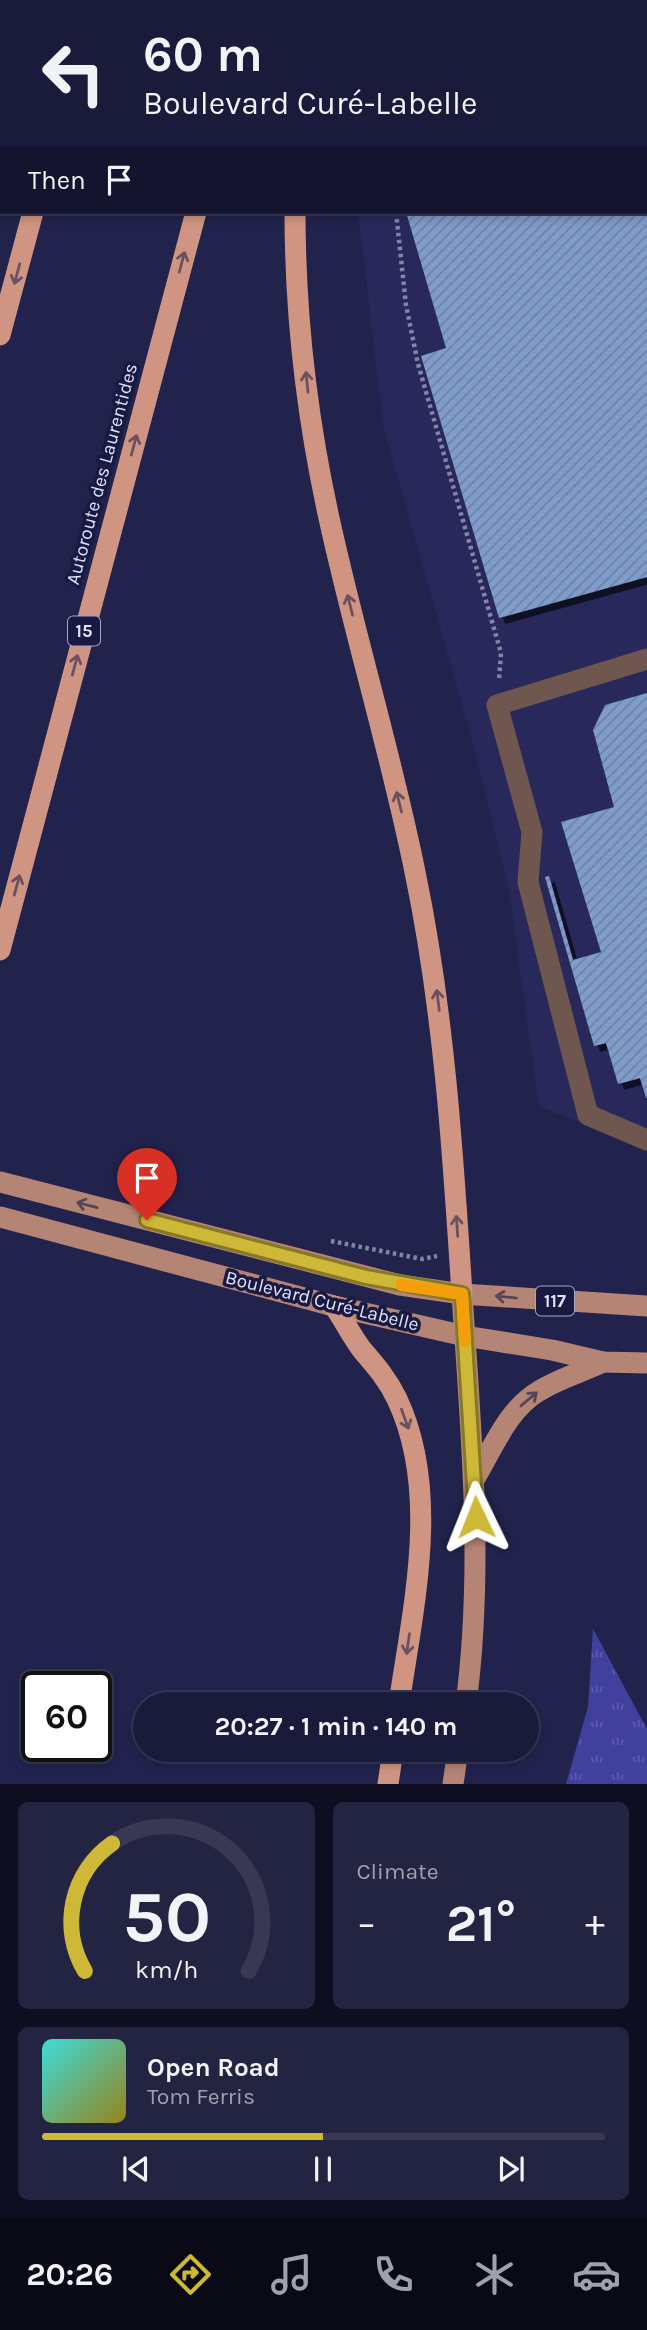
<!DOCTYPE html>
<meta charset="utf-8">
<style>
body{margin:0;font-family:Karla,sans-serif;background:#232342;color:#f1f3f6;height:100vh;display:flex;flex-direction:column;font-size:26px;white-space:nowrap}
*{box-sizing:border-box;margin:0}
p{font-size:23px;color:#9fa1af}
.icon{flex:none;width:38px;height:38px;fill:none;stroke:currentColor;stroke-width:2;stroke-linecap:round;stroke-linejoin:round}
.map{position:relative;height:1784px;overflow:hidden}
.drawer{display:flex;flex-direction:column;gap:18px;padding:18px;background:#0e0e20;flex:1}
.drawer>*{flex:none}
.banner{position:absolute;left:0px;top:0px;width:648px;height:214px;box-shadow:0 4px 10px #0003,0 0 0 2px #383854;background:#1a1a3a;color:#f1f3f6;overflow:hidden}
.speed{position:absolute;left:21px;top:1671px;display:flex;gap:14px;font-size:35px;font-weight:700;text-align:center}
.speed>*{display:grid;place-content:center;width:91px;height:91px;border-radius:50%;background:#1a1a3a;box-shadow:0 4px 10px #0003,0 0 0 2px #383854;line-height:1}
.speed .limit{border:4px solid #111;border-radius:10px;background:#fff;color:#111}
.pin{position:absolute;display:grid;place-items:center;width:60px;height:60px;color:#fff;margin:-72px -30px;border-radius:50% 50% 50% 0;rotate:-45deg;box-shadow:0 0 7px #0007}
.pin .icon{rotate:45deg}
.me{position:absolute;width:77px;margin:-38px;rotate:358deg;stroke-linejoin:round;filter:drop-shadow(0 0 5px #0008)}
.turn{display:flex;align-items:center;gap:24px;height:147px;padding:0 28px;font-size:32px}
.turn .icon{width:91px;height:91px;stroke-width:2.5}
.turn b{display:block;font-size:49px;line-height:60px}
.then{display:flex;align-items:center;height:66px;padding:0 28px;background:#0003;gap:14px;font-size:26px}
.big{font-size:52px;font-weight:700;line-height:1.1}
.drawer .tile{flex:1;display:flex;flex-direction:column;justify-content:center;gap:10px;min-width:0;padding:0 24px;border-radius:10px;background:#232342}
.drawer .dial{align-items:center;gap:0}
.dial svg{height:182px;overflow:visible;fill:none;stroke:#383854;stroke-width:7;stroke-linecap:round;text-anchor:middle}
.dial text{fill:#f1f3f6;stroke:none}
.song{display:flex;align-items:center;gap:21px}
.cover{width:84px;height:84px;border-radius:10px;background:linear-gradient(135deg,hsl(180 70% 55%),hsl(50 70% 35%))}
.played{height:7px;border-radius:4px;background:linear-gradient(90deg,#ceb837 50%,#383854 50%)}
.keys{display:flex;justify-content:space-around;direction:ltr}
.heat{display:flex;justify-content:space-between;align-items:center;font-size:38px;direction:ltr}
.drawer .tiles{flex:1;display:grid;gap:18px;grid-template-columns:1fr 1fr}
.tile:last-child{grid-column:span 2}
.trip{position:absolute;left:133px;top:1692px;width:406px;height:70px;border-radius:35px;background:#1a1a3a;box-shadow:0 4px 10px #0003,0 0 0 2px #383854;font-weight:700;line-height:70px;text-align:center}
.tabs{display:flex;height:112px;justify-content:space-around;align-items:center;background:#0a0a17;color:#9fa1af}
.tabs .icon{width:49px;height:49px}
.tabs .current{color:#ceb837}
.tabs b{font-size:32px;color:#f1f3f6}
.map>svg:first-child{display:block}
.built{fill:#28295a}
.grass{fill:url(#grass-tufts)}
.building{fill:url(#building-hatch);filter:url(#shadow)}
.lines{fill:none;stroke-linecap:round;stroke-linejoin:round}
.path{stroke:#8385a8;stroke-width:4.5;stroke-dasharray:3.5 3.5;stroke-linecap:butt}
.minor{stroke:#6f574f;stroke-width:21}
.major{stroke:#b48474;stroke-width:21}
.highway{stroke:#cf9582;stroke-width:21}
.oneway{stroke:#6b515f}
.oneway2{stroke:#574456}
.route-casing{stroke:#867824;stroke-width:18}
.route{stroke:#ceb837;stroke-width:12}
.slow{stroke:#f59e0b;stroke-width:12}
.labels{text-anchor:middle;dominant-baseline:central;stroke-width:7;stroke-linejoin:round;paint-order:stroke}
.shield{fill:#191942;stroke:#a4a6c6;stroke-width:2}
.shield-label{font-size:18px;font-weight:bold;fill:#dfe3ff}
.street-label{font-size:19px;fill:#dfe3ff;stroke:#191942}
</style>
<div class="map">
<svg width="647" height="1784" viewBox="0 0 647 1784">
<defs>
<pattern id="grass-tufts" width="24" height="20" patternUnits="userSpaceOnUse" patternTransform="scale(1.75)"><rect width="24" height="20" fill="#42409d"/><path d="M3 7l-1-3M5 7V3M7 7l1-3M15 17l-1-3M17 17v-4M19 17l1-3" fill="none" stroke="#5d5bac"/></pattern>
<pattern id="building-hatch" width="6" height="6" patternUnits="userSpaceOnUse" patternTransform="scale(1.75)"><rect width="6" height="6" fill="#7f9cca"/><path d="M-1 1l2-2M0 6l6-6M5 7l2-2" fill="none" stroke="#6d82a4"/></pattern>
<filter id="shadow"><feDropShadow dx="6" dy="6" stdDeviation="0" flood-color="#0009"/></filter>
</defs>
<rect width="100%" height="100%" fill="#22234d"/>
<path class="built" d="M381,0h266v1149l-108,-43 -30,-216 -37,-151 -88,-310 -26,-217h288v-210h-266z"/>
<path class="grass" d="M593,1629l54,100v55h-81l22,-77z"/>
<g class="building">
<path d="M406,212h241v365l-148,41 -78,-262 25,-8z"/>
<path d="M647,693v405h-1l-6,-20 -22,6 -12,-41 -12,3 -49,-169 4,-1 24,84 28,-8 -40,-130 53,-15 -21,-77 12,-25z"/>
</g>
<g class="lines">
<g class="path">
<path d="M646,144h1"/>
<path d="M396,212l10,93 12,59 83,289 -2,27"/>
<path d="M331,1241l91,18 15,-3"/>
</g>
<g class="minor">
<path d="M641,0v2"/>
<path d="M458,2v-2"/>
<path d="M646,18l1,4"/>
<path d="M647,659l-150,46 35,127 -4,50 60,233 59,25"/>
</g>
<g class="major">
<path d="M0,1182l400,103 62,9 185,12"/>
<path d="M0,1217l334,89 131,30 87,14 51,12 44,1"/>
<path d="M462,1294c9,138 22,273 4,410"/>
<path d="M475,1478c18,-30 33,-69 64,-87 19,-12 43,-19 64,-29"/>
<path d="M453,1784l5,-34"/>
</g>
<g class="highway">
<path d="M56,2l1,-2"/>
<path d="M89,2l1,-2"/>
<path d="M253,2v-2"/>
<path d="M310,2l1,-2"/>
<path d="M0,79l2,-2"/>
<path d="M295,212c0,102 12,206 34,306 26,119 62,235 86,354 29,139 38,281 47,422"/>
<path d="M0,335l33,-123"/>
<path d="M0,950l196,-738"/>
<path d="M334,1306c10,14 18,31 29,45 13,15 25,29 34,48 44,93 16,208 2,305"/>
<path d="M388,1784l5,-34"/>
</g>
</g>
<defs><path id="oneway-shaft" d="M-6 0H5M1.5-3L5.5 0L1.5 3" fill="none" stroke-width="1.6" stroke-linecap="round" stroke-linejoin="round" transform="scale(1.75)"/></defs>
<g class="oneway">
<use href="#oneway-shaft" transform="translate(182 262) rotate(-75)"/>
<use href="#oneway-shaft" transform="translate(17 274) rotate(105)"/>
<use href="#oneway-shaft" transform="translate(307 382) rotate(-96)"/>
<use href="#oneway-shaft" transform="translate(134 445) rotate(-75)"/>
<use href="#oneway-shaft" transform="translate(350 605) rotate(-104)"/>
<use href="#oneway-shaft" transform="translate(75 665) rotate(-75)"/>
<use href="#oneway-shaft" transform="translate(399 802) rotate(-104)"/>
<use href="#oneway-shaft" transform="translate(17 885) rotate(-75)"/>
<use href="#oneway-shaft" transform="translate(438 1000) rotate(-97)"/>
<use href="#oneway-shaft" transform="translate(457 1226) rotate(-94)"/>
<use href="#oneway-shaft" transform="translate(405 1419) rotate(70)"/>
<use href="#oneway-shaft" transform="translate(408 1644) rotate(98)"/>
</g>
<g class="oneway2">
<use href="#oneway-shaft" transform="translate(87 1205) rotate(-165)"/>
<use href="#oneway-shaft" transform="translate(506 1297) rotate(-174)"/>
<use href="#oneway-shaft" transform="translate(529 1399) rotate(-40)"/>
</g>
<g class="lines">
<defs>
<path id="route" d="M147,1220l219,57 96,17 14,223"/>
</defs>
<use href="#route" class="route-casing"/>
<use href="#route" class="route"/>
<path class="slow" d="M401,1285l61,9 3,47"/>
</g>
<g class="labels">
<g class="shield">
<rect x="68" y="616.5" width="32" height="29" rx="5"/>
<rect x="536" y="1286.5" width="38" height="29" rx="5"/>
</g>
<g class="shield-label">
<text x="84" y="631">15</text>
<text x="555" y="1301">117</text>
</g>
<g class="street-label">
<text transform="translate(102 474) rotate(-75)">Autoroute des Laurentides</text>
<text transform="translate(322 1301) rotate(14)">Boulevard Curé-Labelle</text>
</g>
</g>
</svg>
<div class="speed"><div class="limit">60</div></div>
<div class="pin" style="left:147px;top:1220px;background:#d93025"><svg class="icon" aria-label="arrive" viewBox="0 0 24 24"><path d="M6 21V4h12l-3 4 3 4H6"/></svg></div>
<svg class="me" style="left:476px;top:1517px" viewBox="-20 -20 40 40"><path d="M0-17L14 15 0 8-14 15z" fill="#ceb837" stroke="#fff" stroke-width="4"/></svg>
<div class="trip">20:27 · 1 min · 140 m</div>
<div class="banner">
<div class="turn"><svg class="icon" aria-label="left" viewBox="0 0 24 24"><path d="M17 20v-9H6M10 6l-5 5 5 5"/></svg><div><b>60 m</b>Boulevard Curé-Labelle</div></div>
<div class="then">Then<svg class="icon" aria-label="arrive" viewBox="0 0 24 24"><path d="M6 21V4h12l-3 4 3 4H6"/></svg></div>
</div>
</div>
<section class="drawer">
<div class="tiles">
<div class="tile dial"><svg viewBox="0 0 100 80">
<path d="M14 69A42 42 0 1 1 86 69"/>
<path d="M14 69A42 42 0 0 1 26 13" stroke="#ceb837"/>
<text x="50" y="56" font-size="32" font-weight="700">50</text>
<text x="50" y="72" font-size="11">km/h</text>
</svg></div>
<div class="tile"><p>Climate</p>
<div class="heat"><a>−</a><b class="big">21°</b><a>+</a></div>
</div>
<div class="tile">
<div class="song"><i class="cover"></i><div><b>Open Road</b><p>Tom Ferris</p></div></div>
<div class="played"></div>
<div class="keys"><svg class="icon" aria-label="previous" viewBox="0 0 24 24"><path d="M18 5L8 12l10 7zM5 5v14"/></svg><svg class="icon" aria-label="pause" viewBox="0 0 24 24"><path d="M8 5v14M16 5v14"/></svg><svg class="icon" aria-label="next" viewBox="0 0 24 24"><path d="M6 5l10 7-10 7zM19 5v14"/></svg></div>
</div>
</div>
</section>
<nav class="tabs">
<b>20:26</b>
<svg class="icon current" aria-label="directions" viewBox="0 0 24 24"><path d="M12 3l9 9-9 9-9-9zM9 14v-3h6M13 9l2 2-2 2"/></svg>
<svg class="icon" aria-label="music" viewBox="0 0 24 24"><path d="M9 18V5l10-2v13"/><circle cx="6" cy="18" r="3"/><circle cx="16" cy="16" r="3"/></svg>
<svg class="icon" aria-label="phone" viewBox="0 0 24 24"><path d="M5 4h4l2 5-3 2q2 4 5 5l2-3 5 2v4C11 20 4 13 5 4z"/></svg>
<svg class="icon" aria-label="climate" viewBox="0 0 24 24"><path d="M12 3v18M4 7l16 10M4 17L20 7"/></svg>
<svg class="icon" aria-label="car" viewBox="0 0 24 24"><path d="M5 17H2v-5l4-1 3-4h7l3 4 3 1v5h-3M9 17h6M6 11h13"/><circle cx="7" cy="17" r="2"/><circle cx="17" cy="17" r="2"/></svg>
</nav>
